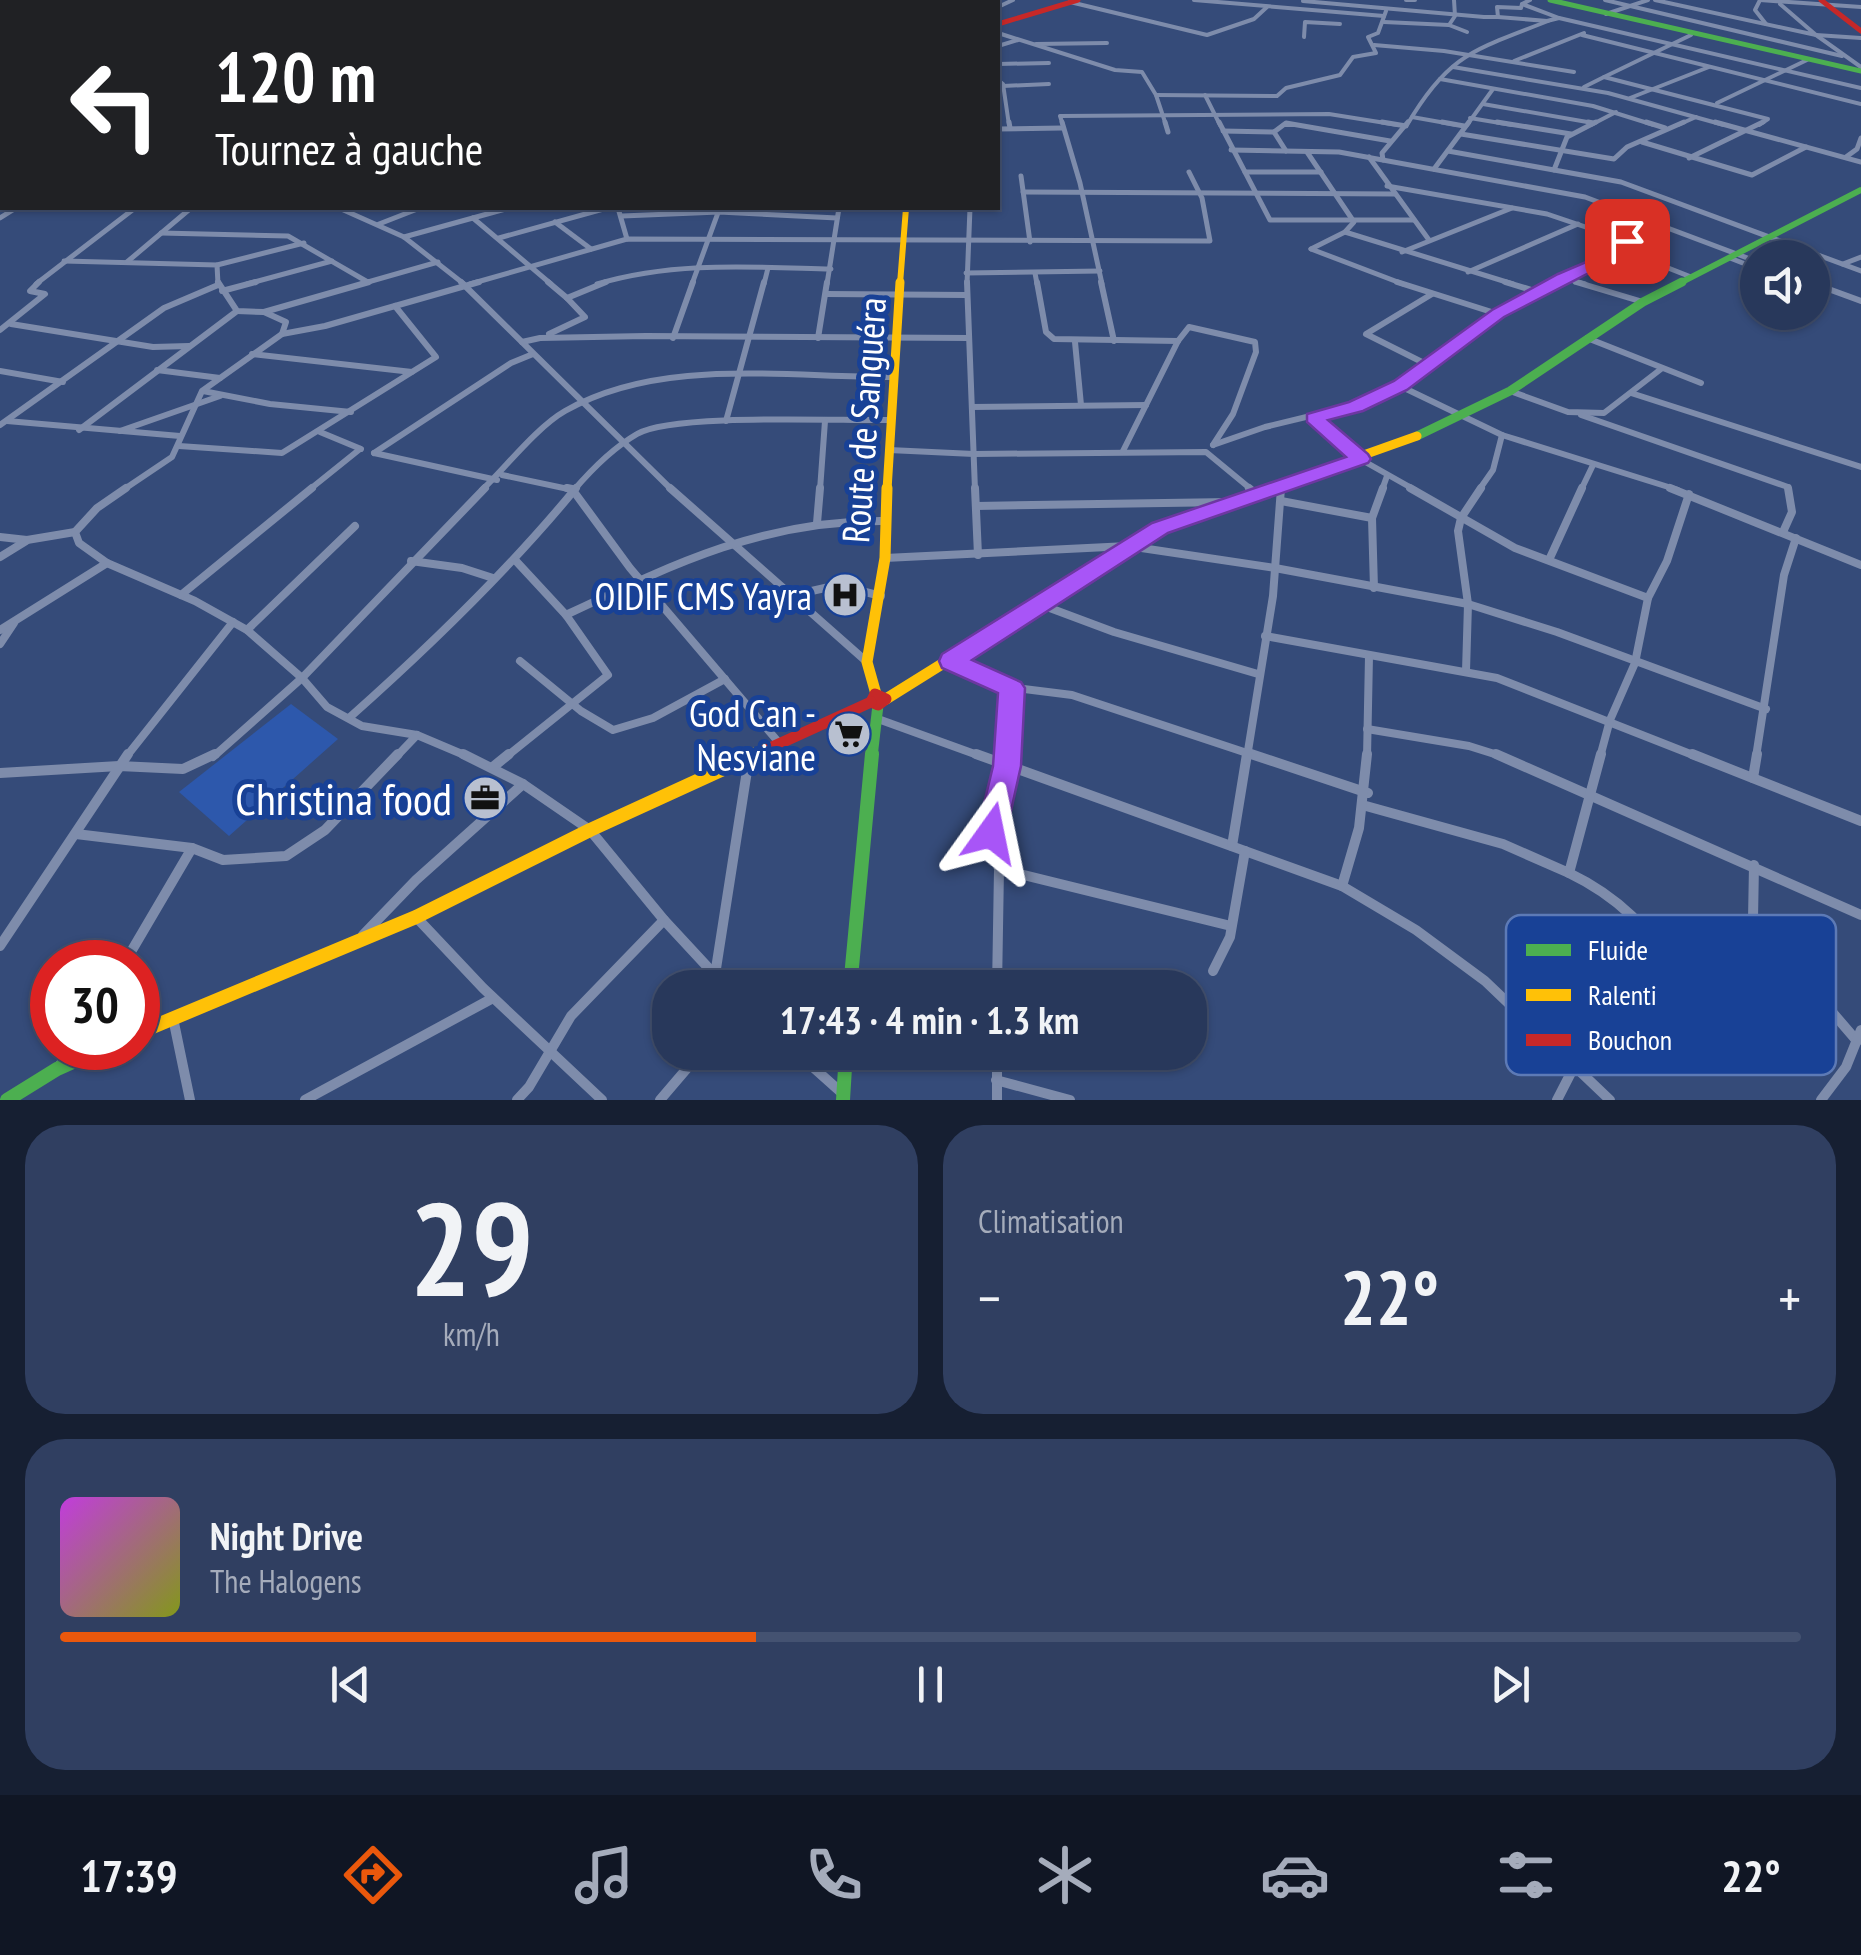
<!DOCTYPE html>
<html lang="fr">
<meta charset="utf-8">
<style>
body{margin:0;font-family:"PT Sans Narrow",sans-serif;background:#303f61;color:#f1f3f6;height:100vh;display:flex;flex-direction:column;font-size:38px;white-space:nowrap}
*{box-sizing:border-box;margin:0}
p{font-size:32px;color:#a5acbb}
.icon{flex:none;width:55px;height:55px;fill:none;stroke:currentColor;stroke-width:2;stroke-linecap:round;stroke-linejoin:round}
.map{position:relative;height:1100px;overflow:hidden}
.details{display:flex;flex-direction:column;gap:25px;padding:25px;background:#161f32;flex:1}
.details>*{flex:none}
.hud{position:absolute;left:0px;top:0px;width:1000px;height:210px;box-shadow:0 2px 8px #0004,0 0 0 2px #445271;background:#202124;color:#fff;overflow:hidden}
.controls{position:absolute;left:1740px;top:240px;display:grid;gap:20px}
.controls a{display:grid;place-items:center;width:90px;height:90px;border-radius:50%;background:#28385b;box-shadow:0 2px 8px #0004,0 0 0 2px #445271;font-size:50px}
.speed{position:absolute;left:30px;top:940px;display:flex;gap:20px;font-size:50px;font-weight:700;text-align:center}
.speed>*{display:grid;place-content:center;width:130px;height:130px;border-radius:50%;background:#28385b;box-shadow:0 2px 8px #0004,0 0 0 2px #445271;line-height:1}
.speed .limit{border:15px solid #d22;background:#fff;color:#111}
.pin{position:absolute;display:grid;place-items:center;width:85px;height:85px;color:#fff;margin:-42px;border-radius:20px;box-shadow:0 5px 15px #0006}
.me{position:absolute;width:110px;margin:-55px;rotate:12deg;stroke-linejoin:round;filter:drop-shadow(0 0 8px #0008)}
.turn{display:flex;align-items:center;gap:35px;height:210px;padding:0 50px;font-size:45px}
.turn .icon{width:130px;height:130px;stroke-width:2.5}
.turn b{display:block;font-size:70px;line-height:85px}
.big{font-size:75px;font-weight:600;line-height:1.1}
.details .card{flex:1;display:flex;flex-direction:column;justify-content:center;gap:15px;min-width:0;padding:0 35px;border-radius:40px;background:#303f61}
.details .dial{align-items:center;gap:0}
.dial b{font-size:130px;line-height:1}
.song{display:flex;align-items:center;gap:30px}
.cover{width:120px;height:120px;border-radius:15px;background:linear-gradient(135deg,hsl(290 70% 55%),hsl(70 70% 35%))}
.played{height:10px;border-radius:5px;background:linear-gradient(90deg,#ea580c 40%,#445271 40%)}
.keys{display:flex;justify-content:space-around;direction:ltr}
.heat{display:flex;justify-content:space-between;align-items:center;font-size:55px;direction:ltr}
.details .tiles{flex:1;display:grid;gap:25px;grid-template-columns:1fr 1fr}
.card:last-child{grid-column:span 2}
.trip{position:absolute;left:652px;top:970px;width:555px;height:100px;border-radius:40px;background:#28385b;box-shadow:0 2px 8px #0004,0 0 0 2px #445271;font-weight:600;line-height:100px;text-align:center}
.menu{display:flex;height:160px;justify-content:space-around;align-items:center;background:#101624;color:#a5acbb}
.menu .icon{width:70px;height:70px}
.menu .active{color:#ea580c}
.menu b{font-size:45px;color:#f1f3f6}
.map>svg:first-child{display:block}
.green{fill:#2d58ac}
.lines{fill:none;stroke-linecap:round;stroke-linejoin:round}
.street-far4{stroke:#7e8cab;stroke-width:4}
.street-far3{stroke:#7e8cab;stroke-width:5}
.street-far2{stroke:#7e8cab;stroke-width:6}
.street-far1{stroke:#7e8cab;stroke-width:8}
.street{stroke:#7e8cab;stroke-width:10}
.fast-far4{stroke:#4caf50;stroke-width:5}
.fast-far3{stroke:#4caf50;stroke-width:6}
.fast-far2{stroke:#4caf50;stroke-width:9}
.fast-far1{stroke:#4caf50;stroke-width:11}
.fast{stroke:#4caf50;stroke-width:14}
.slow-far3{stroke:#ffc107;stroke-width:6}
.slow-far2{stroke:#ffc107;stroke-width:9}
.slow-far1{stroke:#ffc107;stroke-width:11}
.slow{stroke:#ffc107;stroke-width:14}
.jam-far1{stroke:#c62828;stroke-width:5}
.jam{stroke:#c62828;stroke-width:11}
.route{fill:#a855f7;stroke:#6d37a1;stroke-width:2.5}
.labels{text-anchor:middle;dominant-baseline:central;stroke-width:10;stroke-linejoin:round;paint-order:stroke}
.street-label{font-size:38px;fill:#fff;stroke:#184196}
.poi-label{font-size:38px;fill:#fff;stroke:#184196;text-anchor:end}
.near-poi-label{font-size:45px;fill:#fff;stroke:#184196;text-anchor:end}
.key{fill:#184196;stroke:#5d7ab6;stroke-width:2.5}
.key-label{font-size:28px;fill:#fff}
</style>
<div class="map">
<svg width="1861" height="1100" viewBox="0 0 1861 1100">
<rect width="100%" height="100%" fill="#354b79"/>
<path class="green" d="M291,704l47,35 -109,97 -50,-44z"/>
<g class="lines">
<g class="street-far4">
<path d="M1,0h152"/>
<path d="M627,0l13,2"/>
<path d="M701,0l13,2"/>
<path d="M854,0l16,2"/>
<path d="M931,0l41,2"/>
<path d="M1194,0l190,16"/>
<path d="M1406,0h9"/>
<path d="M1454,0l1,16 -6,9 18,7"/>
<path d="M1605,0l237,56"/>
<path d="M1655,0l161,35 -36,-31"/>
<path d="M1760,0l101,7"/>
<path d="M1760,0l-5,10 11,14"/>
<path d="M1303,1l181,16h14l-1,-10 24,1 1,-4"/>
<path d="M149,2h144"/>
<path d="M314,2h66"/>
<path d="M424,2l16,-2"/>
<path d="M658,2l8,-2"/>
<path d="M778,2h22"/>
<path d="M1070,2l137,33 47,-16 13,-12"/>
<path d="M998,7l15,-7"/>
<path d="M1606,14l42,-14"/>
<path d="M1498,17l49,4 12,-3 -37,-14 8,-4"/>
<path d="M1559,18l302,70"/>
<path d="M1384,22l65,3"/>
<path d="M998,33l117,37 27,2 14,23 10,30"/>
<path d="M1582,35l279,69"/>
<path d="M1816,35l45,32"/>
<path d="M1816,35l45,3"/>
<path d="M1304,37l1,-15 35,2"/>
<path d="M1036,44l71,-1"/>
<path d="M1374,45l70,6 130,21"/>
<path d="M998,46l20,-6"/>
<path d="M1514,61l70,-28"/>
<path d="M998,64l51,-1"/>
<path d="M1453,67l155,26 116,32"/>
<path d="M1604,77l87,-42"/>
<path d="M1440,79l153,27 61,19"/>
<path d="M998,80l5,4 6,41"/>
<path d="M1003,86l46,-2"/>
<path d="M1584,87l20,-10 164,42 -9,6"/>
<path d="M1156,95l121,1 9,-8 54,-13 13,-18 23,-4 -8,-16 10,-4 8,-22"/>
<path d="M1205,95l15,30"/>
<path d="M1630,98l79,-31"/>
<path d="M1717,103l90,-43"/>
<path d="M1483,104l110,19"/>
<path d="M1412,117l45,8"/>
<path d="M1470,118l42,7"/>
<path d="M1063,125l-3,-9 269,-2 69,11"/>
<path d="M1284,125h12"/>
<path d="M1407,125c42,-72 68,-75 141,-104"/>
<path d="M1467,125l26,-36"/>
<path d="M1591,125l25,-13"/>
<path d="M1678,125l18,-8"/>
</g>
<g class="street-far3">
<path d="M1009,122l1,6"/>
<path d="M1062,122l18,61 22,101"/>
<path d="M1165,122l3,10"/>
<path d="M1219,122l51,98h144"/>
<path d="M1382,122l24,4"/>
<path d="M1442,122l22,4"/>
<path d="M1497,122l74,12"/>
<path d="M1588,122l5,1"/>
<path d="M1646,122l19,6"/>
<path d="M1715,122l146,40"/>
<path d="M998,129l64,-1"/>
<path d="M1223,131l51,1"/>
<path d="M1461,134l153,25 13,-12 57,-25"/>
<path d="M1642,142l110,33 54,-28"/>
<path d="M1231,150l108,2 246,45 173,65"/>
<path d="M1286,151l-12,-19 12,-9 104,18"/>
<path d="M1448,151l173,31 240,89"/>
<path d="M1307,152l47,70 -9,10 -34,17"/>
<path d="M1369,157l60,83"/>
<path d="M1846,157l11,-8 4,-11"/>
<path d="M1689,158l74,-36"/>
<path d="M1383,160l-1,-7 26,-31"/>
<path d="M1434,169l35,-47"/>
<path d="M1554,170l13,-33 29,-15"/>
<path d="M1245,172h76"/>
<path d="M1021,176l9,66"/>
<path d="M1387,186l160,28 80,27 5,4 -7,6 66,26"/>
<path d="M1023,192l372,2"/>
<path d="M190,208h134"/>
<path d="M339,208l65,29 60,47"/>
<path d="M618,208l9,31"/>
<path d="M622,216l97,-4 118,6"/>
<path d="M0,218l16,-10"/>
<path d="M473,218l78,66"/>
<path d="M555,222l36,27"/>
<path d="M379,224l41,-16"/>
<path d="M1345,232l168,52"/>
<path d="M161,233l127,3 78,45"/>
<path d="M404,237l105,-29"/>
<path d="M499,238l108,-30"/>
<path d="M1311,249l92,35"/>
<path d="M1402,252l110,-44"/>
<path d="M1730,258l28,11"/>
<path d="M64,261l153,4 1,19"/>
<path d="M127,262l64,-54"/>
<path d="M1843,264l18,-7"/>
<path d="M217,265l87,-22"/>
<path d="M1468,272l110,-48"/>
<path d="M966,273l134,-2"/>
<path d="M1035,273l2,11"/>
<path d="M1564,278l21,6"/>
<path d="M36,284l99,-76"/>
<path d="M247,284l85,-23"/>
<path d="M361,284l77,-22"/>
<path d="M470,284l157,-45 583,2 -8,-43 -13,-26"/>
<path d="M597,284c77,-23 155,-17 234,-15"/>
<path d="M692,284l27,-74"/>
<path d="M764,284l4,-16"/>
<path d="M827,284l12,-76"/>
<path d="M967,284l3,-76"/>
<path d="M1553,284l72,-33"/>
</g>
<g class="street-far2">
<path d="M218,282l19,29 27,1 105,-30"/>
<path d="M461,282l211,208"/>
<path d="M548,282l19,16"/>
<path d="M967,282l8,208"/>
<path d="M1037,282l9,50 8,7 124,2"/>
<path d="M1101,282l13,59"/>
<path d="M1397,282l101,32"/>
<path d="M1505,282l33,10"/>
<path d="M1576,282l67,20"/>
<path d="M1812,283l49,18"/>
<path d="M222,291l34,-9"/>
<path d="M826,294l141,1"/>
<path d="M11,324l142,23 36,-1"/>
<path d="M0,330l45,-36 -15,-3 9,-9"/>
<path d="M282,334l43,-8 154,-44"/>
<path d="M549,334l36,-17 -18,-19 39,-16"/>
<path d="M673,338l20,-56"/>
<path d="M818,338l9,-56"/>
<path d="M1587,338l114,45"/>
<path d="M522,342l18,-4 106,-2 323,2"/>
<path d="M1075,342l6,63"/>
<path d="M252,354l160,18"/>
<path d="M1426,364l-60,-30 66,-40"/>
<path d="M157,370l63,8"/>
<path d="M0,371l63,11"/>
<path d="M1400,386l102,49 176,55"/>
<path d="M203,391l67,13 81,8"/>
<path d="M1510,391l58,21 36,1 57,-44"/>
<path d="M1631,393l230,74"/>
<path d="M972,407l174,-2"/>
<path d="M1581,415l207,72 1,3"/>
<path d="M1314,418l46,41 55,31"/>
<path d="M7,421l173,15"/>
<path d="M726,421l38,-139"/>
<path d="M0,425l164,-117 54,-23"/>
<path d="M79,430l158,-119"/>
<path d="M120,431l100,-35"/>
<path d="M320,432l41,17"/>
<path d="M1213,445l52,-18 103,-25 32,-16 98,-72 59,-32"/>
<path d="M179,446l103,7 154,-96 -41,-51"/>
<path d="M889,450l85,4 232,-2 46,38"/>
<path d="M1123,451l55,-110 11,-14 66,15 1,10 -23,62 -20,31"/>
<path d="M374,453l137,-90 22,-9"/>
<path d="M374,453l123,27"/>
<path d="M502,475l71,15"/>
<path d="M123,490l49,-33 30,-66 80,-57 4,-12 -22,-10"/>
<path d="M309,490l51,-41"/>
<path d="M482,490c24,-23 55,-63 83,-79 96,-55 224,-33 330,-34"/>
<path d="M574,490c18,-21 39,-42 63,-56 34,-21 203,-13 252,-14"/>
<path d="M820,490l5,-69"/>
<path d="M1281,490v-5"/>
<path d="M1382,490l5,-14"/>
<path d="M1479,490l14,-20 9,-35"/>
<path d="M1581,490l12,-25"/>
</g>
<g class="street-far1">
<path d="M567,488l5,1 58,79 150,176"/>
<path d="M670,488l197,174"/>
<path d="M975,488l3,67"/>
<path d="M1249,488l6,5"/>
<path d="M1410,488l105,60 133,50"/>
<path d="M1670,488l191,77"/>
<path d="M1281,501l91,17"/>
<path d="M976,506l254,-4"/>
<path d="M817,523l3,-35"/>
<path d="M1783,532l9,-20 -4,-24"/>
<path d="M0,537l27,3 48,-8"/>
<path d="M0,557l26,-16"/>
<path d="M885,558l243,-12 147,22 193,36 89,28 209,77"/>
<path d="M1549,560l33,-72"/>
<path d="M411,561l51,7 31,10"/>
<path d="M107,563l88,38 52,29 55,48 25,29 35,19 55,9 52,22"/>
<path d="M1374,588l-2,-70 11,-30"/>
<path d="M181,595l131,-107"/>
<path d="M794,595l44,-10 43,11"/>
<path d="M1039,604l75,28 144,42"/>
<path d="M566,615c107,-51 197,-95 318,-94"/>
<path d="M0,630l107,-67 -28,-20 -4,-11 22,-24 29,-20"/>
<path d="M247,630l108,-104"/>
<path d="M1265,636l232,42 201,79"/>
<path d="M0,644l14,-21"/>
<path d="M520,661l61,50 32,19 40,-12 72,-39"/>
<path d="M951,661l49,25 72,9 187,62"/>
<path d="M1466,671l2,-67 -10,-73 3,-13 20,-30"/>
<path d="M349,718c81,-72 159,-147 227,-230"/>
<path d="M878,719l105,38"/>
<path d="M1367,729l102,17 35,11"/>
<path d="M126,757l107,-135"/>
<path d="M213,757l89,-79 183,-190"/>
<path d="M396,757l21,-22"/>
<path d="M506,757l102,-82 -42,-60 -50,-54"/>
<path d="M1008,757l4,-69"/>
<path d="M1247,757l26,-161 8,-108"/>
<path d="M1367,757l2,-101"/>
<path d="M1600,757l10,-37 25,-57 13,-65 19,-37 22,-67"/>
<path d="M1756,757l28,-182 12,-37"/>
</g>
<g class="street">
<path d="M463,754l60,30 67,46 74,90 63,68"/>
<path d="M976,754l366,132 74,44 69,51 125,119"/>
<path d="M1251,754l117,39"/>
<path d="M1496,754l365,161"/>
<path d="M1692,754l169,67"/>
<path d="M493,767l16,-13"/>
<path d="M0,773l119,-7 64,3 32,-15"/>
<path d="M1753,778l4,-24"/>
<path d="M1366,806l137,38 66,29 32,-119"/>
<path d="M76,834l116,14 31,12 63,-4 39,-26 73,-76"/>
<path d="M1232,846l15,-92"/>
<path d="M999,869l232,57"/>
<path d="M1569,873c50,24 80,56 110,101"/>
<path d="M1342,886l17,-58 8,-74"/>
<path d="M416,917l67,71 119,112"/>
<path d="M1753,920l104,121"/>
<path d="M363,935l53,-55 107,-96"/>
<path d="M0,946l128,-192"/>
<path d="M125,962l67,-114"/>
<path d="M1213,971l17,-34 15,-86"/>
<path d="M715,975l34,-217"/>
<path d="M997,985l21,3"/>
<path d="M997,988l2,-119 -8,-36 17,-79"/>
<path d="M173,1018l17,82"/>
<path d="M796,1052l47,42"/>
<path d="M997,1052v48"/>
<path d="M60,1065l11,-17"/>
<path d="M996,1080l74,20"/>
<path d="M305,1100l188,-102"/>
<path d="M517,1100l12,-13 42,-71 93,-96"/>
<path d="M660,1100l41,-48"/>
<path d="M1557,1100l19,-37 91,-80 73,-36 13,-28 1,-54"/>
<path d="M1821,1100l25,-33 15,-37"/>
</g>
<path class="fast-far4" d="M1550,0l311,71"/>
<path class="fast-far3" d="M1678,284l183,-94"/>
<path class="fast-far2" d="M1417,436l93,-45 133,-89 39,-20"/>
<path class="fast-far1" d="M872,757l6,-52"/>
<g class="fast">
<path d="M850,988l22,-234"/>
<path d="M7,1100l50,-31 47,-21"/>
<path d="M843,1100l3,-48"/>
</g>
<path class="slow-far3" d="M900,284l6,-76"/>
<g class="slow-far2">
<path d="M887,490l13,-208"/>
<path d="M1265,490l152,-54"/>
</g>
<g class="slow-far1">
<path d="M876,694l-9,-32 18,-104 2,-70"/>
<path d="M886,699l274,-171 112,-40"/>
<path d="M750,757l9,-4"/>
</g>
<path class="slow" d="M138,1033l278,-116 174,-87 166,-76"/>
<g class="jam-far1">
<path d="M1821,0l40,31"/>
<path d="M998,24l80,-24"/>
</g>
<g class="jam">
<path d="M875,694l11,5 -8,6 -7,-3z"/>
<path d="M759,753l112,-51"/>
</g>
</g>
<path class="route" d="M1621,238h11l7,9 -135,70 -97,73 -44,21 -35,9 40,34 3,5 -3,4 -200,70 -196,127 49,22 4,6 -4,78 -15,67 -4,9 -11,4 -10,-4 -4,-9 16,-67 5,-73 -56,-25 -3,-7 3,-7 210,-131 194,-66 -39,-35v-8l42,-12 45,-21 98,-71 66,-36 61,-26z"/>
<defs>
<symbol id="hospital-disc" viewBox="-11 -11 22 22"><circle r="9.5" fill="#b8c0d0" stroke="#184196"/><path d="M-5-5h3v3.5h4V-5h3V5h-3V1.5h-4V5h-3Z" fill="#111"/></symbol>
<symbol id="supermarket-disc" viewBox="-11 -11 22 22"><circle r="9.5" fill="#b8c0d0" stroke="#184196"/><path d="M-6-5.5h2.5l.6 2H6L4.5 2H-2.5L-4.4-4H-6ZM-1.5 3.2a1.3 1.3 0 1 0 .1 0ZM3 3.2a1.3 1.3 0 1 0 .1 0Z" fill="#111"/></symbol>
<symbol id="office-disc" viewBox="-11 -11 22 22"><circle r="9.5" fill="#b8c0d0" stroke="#184196"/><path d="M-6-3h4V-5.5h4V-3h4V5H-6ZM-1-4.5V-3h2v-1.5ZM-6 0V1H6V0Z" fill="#111"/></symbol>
</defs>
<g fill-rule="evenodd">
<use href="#hospital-disc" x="820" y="570" width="50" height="50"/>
<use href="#supermarket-disc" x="824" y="709" width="50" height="50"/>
<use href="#office-disc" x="460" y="773" width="50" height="50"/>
</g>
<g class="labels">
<g class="street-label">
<text transform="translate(863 420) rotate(-86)">Route de Sanguéra</text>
</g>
<g class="poi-label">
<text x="812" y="595">OIDIF CMS Yayra</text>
<text x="816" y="712">God Can -<tspan x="816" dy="44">Nesviane</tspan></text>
</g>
<g class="near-poi-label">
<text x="452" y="798">Christina food</text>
</g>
</g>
<rect x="1506" y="915" width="330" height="160" rx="15" class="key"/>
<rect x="1526" y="944" width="45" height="12" fill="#4caf50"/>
<rect x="1526" y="989" width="45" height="12" fill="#ffc107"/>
<rect x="1526" y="1034" width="45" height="12" fill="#c62828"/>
<g class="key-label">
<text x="1588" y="960">Fluide</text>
<text x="1588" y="1005">Ralenti</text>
<text x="1588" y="1050">Bouchon</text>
</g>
</svg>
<div class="controls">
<a><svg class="icon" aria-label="sound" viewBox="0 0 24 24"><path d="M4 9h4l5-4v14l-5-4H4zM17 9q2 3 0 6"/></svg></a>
</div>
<div class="speed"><div class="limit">30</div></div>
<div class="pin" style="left:1627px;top:241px;background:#d93025"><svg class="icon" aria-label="arrive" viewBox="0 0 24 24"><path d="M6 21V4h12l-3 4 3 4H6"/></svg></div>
<svg class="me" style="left:991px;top:833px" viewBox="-20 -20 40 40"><path d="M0-17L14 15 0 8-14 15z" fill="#a855f7" stroke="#fff" stroke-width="4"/></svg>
<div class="trip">17:43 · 4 min · 1.3 km</div>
<div class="hud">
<div class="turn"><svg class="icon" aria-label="left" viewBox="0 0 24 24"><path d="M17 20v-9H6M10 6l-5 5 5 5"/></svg><div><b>120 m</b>Tournez à gauche</div></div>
</div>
</div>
<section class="details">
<div class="tiles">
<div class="card dial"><b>29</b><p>km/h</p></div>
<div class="card"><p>Climatisation</p>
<div class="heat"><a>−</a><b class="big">22°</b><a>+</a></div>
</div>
<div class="card">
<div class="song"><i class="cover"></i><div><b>Night Drive</b><p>The Halogens</p></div></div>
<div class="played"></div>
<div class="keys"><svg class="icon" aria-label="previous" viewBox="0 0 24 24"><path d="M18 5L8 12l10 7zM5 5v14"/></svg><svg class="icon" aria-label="pause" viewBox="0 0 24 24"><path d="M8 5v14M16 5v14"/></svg><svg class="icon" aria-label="next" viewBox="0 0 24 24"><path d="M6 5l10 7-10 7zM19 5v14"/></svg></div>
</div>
</div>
</section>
<nav class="menu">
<b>17:39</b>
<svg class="icon active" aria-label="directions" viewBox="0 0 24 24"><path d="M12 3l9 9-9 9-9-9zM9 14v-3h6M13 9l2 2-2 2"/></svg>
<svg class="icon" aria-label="music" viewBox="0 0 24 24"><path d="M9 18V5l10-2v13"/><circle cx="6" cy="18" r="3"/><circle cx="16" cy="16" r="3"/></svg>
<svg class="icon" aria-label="phone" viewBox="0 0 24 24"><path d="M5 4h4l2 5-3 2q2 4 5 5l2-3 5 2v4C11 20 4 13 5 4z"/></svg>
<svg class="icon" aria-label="climate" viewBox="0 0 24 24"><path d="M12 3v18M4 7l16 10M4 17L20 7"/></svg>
<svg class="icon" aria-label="car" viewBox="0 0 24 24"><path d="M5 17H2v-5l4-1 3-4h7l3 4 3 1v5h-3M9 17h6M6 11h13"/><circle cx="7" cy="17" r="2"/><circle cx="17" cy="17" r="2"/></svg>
<svg class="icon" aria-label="filters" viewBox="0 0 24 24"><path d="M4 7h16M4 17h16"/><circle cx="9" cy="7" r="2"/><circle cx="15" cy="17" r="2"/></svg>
<b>22°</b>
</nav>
